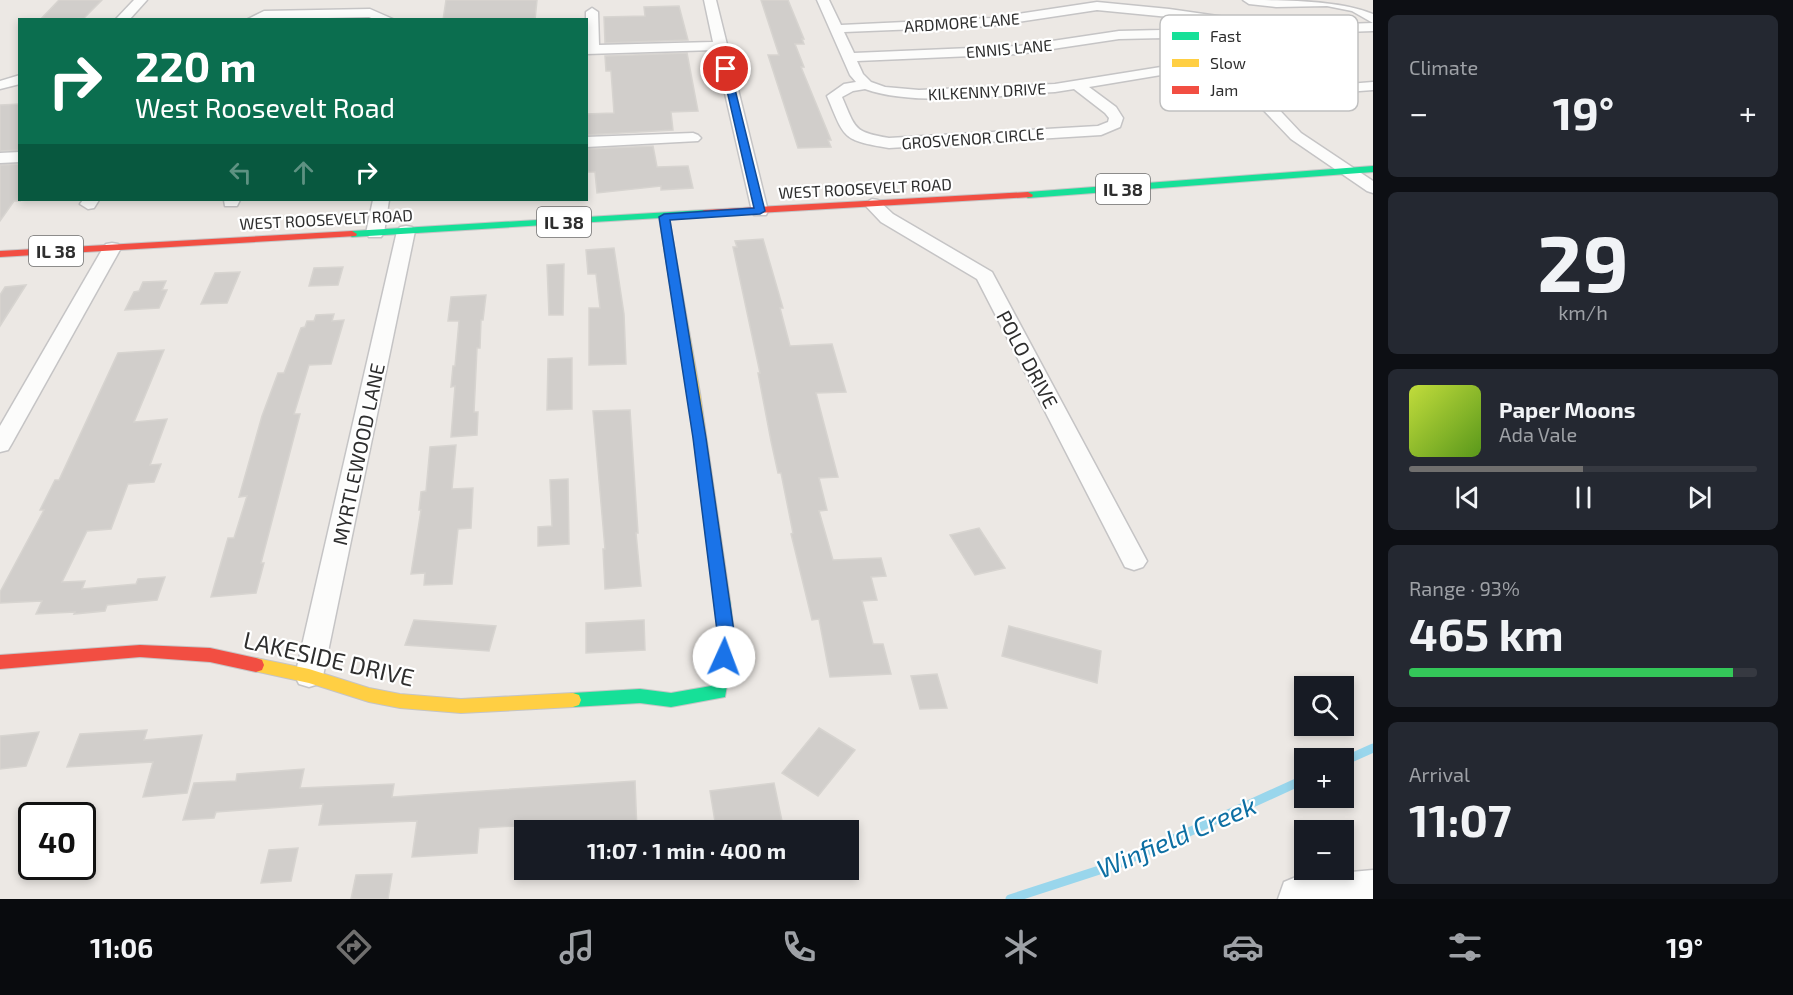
<!DOCTYPE html>
<meta charset="utf-8">
<style>
body{margin:0;font-family:"Exo 2",sans-serif;background:#242831;color:#f1f3f6;height:100vh;display:flex;flex-direction:column;font-size:22px;white-space:nowrap}
*{box-sizing:border-box;margin:0}
p{font-size:20px;color:#9ea1a6}
.icon{flex:none;width:33px;height:33px;fill:none;stroke:currentColor;stroke-width:2;stroke-linecap:round;stroke-linejoin:round}
.map{position:relative;flex:1;overflow:hidden}
.side{display:flex;flex-direction:column;gap:15px;padding:15px;background:#0d0f14;width:420px}
.side>*{flex:none}
.banner{position:absolute;left:18px;top:18px;width:570px;height:183px;border-radius:0px;box-shadow:0 3px 9px #0003;background:#0b6e4f;color:#fff;overflow:hidden}
.fabs{position:absolute;left:1294px;top:676px;display:grid;gap:12px}
.fabs a{display:grid;place-items:center;width:60px;height:60px;border-radius:0px;background:#171b24;box-shadow:0 3px 9px #0003;font-size:30px}
.speed{position:absolute;left:18px;top:802px;display:flex;gap:12px;font-size:30px;font-weight:700;text-align:center}
.speed>*{display:grid;place-content:center;width:78px;height:78px;border-radius:50%;background:#171b24;box-shadow:0 3px 9px #0003;line-height:1}
.speed .limit{border:3px solid #111;border-radius:9px;background:#fff;color:#111}
.pin{position:absolute;display:grid;place-items:center;width:51px;height:51px;color:#fff;margin:-26px;border:3px solid #fff;border-radius:50%;box-shadow:0 2px 6px #0007}
.me{position:absolute;width:66px;margin:-33px;rotate:2deg;stroke-linejoin:round;filter:drop-shadow(0 0 4px #0008)}
.turn{display:flex;align-items:center;gap:21px;height:126px;padding:0 18px;font-size:27px}
.turn .icon{width:78px;height:78px;stroke-width:2.5}
.turn b{display:block;font-size:42px;line-height:51px}
.lanes{display:flex;align-items:center;height:57px;padding:0 18px;background:#0003;justify-content:center;gap:30px;direction:ltr}
.lanes .off{opacity:.35}
.big{font-size:45px;font-weight:700;line-height:1.1}
.side .tile{flex:1;display:flex;flex-direction:column;justify-content:center;gap:9px;min-width:0;padding:0 21px;border-radius:9px;background:#242831}
.side .dial{align-items:center;gap:0}
.dial b{font-size:78px;line-height:1}
.song{display:flex;align-items:center;gap:18px}
.cover{width:72px;height:72px;border-radius:9px;background:linear-gradient(135deg,hsl(70 70% 55%),hsl(90 70% 35%))}
.played{height:6px;border-radius:3px;background:linear-gradient(90deg,#706f6e 50%,#363941 50%)}
.keys{display:flex;justify-content:space-around;direction:ltr}
.heat{display:flex;justify-content:space-between;align-items:center;font-size:33px;direction:ltr}
.charge{height:9px;border-radius:4px;background:linear-gradient(90deg,#34c759 93%,#363941 0)}
.trip{position:absolute;left:514px;top:820px;width:345px;height:60px;border-radius:0px;background:#171b24;box-shadow:0 3px 9px #0003;font-weight:700;line-height:60px;text-align:center}
.tabs{display:flex;height:96px;justify-content:space-around;align-items:center;background:#090b0e;color:#9ea1a6}
.tabs .icon{width:42px;height:42px}
.tabs .current{color:#706f6e}
.tabs b{font-size:27px;color:#f1f3f6}
main{display:flex;flex:1;min-height:0}
.map>svg:first-child{display:block}
.lines{fill:none;stroke-linecap:round;stroke-linejoin:round}
.stream{stroke:#99d6ec;stroke-width:9}
.building{fill:#d1cecb;stroke:#d7d4d0;stroke-width:1.5}
.street-casing{stroke:#c5c4c5;stroke-width:3}
.fast-casing{stroke:#c5c4c5;stroke-width:2}
.slow-casing{stroke:#c5c4c5;stroke-width:2}
.jam-casing{stroke:#c5c4c5;stroke-width:2}
.street{fill:#fcfcfb;fill-rule:evenodd}
.fast{fill:#16e098;fill-rule:evenodd}
.slow{fill:#ffcf43;fill-rule:evenodd}
.jam{fill:#f24e42;fill-rule:evenodd}
.route{fill:#1a73e8;stroke:#114b97;stroke-width:1.5}
.labels{text-anchor:middle;dominant-baseline:central;stroke-width:4.5;stroke-linejoin:round;paint-order:stroke}
.far-street-label{font-size:16px;fill:#2e2e2e;stroke:#fff}
.shield{fill:#fff;stroke:#6d6d6d;stroke-width:1.5}
.shield-label{font-size:18px;font-weight:bold;fill:#2e2e2e}
.street-label{font-size:20px;fill:#2e2e2e;stroke:#fff}
.near-street-label{font-size:24px;fill:#2e2e2e;stroke:#fff}
.near-water-label{font-size:26px;font-style:italic;fill:#0d6fa3;stroke:#fff}
.key{fill:#fff;stroke:#c0c0c0;stroke-width:1.5}
.key-label{font-size:16px;fill:#2e2e2e}
</style>
<main>
<div class="map">
<svg width="1373" height="899" viewBox="0 0 1373 899">
<rect width="100%" height="100%" fill="#ece8e4"/>
<g class="lines">
<g class="stream">
<path d="M1344,761l29,-13"/>
<path d="M1010,899l111,-36 184,-84"/>
</g>
</g>
<g class="building">
<path d="M59,0h43l-18,18 -44,2z"/>
<path d="M446,0h91l-2,20h-92z"/>
<path d="M761,0h27l16,39h-2l2,5h-9l9,23h-3l30,73h-3l3,7 -33,1 -30,-93h11z"/>
<path d="M679,6l9,34 -83,3 -1,-26 41,-1 -1,-9z"/>
<path d="M687,53l11,58 -27,1 2,18 -87,5v-21l28,-1 -3,-42h-5l-1,-15z"/>
<path d="M20,104v46l-20,1v-46z"/>
<path d="M653,146l4,21 31,-1 5,22 -32,2v-4l-64,7 -2,-21h-9v-23z"/>
<path d="M20,164v37h-6l-14,20v-56z"/>
<path d="M763,239l20,69h-3l10,38 42,-2 14,48 -30,1 22,84 -19,1 8,32 -8,1 14,49 48,-2 5,18 -15,1 6,23 -15,1 11,43h10l8,30 -61,3 -11,-58 -7,1 -21,-86 2,-1 -12,-60h-3l-7,-32 -13,-68h2l-27,-126h4l-2,-6z"/>
<path d="M614,248l10,66 2,50 -37,1v-57h11l-4,-34h-8l-2,-24z"/>
<path d="M564,264l-1,51h-14l-2,-50z"/>
<path d="M343,267l-5,18 -29,1 5,-18z"/>
<path d="M240,272l-13,31 -26,1 14,-31z"/>
<path d="M166,281l-4,9h5l-8,18 -34,2 9,-18 5,-1 4,-9z"/>
<path d="M26,285l-26,41v-31l5,-8z"/>
<path d="M486,295l-3,25h-2l-1,28h-3l-3,64h4l-1,23 -26,2 4,-51 -4,1 2,-21h2l4,-45h-11l3,-24z"/>
<path d="M334,314l-2,7 12,-1 -13,44 -22,1 -15,49h6l-39,149h3l-8,30 -45,4 17,-59h6l13,-42 -8,1 23,-81 16,-43h6l17,-45 4,-1 2,-6h7l2,-6z"/>
<path d="M164,350l-30,72 33,-3 -17,46 11,-1 -7,18 -26,2 -17,45 -24,2 -25,51 23,-1 -3,8 54,-5 2,-5 27,-2 -8,23 -50,5 -2,6 -31,3 1,-2 -39,2 6,-13 -42,2v-11l44,-82h-4l15,-30h4l59,-127z"/>
<path d="M572,358v51l-25,1 1,-51z"/>
<path d="M630,410l8,123h-2l5,53 -36,3 -2,-40h2l-12,-138z"/>
<path d="M456,445l-4,44 21,-1 -2,40 -13,1 -6,55 -28,1 1,-12 -14,1 10,-64h-2l2,-18 5,-1 4,-44z"/>
<path d="M568,479l1,65 -31,2v-19l14,-1 -2,-46z"/>
<path d="M979,528l26,40 -30,7 -25,-40z"/>
<path d="M414,620l82,6 -7,25 -84,-6z"/>
<path d="M644,620l1,30 -59,3v-30z"/>
<path d="M1009,626l92,25 -4,32 -95,-27z"/>
<path d="M937,674l10,34 -27,1 -9,-33z"/>
<path d="M819,728l36,22 -37,46 -36,-23z"/>
<path d="M147,730l-3,10 58,-5 -15,58 -44,4 10,-35 -86,5 13,-33z"/>
<path d="M39,732l-13,34 -26,3v-33z"/>
<path d="M304,769l-4,19 94,-4 -2,13 243,-16 2,50h-44v-9l-114,6 -2,25 -65,4 5,-36 -98,4 4,-21 -107,8 -2,6 -31,2 11,-37 42,-2 1,-7z"/>
<path d="M774,783l8,38 -66,7 -6,-37z"/>
<path d="M298,848l-7,33 -30,2 8,-33z"/>
<path d="M392,874l-4,25h-37l5,-24z"/>
</g>
<g class="lines">
<defs>
<g id="street">
<path d="M134,0h13l-18,20h-14z"/>
<path d="M704,0h12l52,211 -2,4h-12l-2,-4 -37,-161 -129,4v-42l6,-4 6,4 1,33 114,-3z"/>
<path d="M817,0h12l12,25 150,-7 106,-16 72,7 119,17 85,-3v8l-85,3 -119,-17 -72,-7 -106,16 -147,6 10,21 165,-7 100,-15 42,-1 2,-12h8l3,15 13,14 73,44 113,-9v8l-105,8 33,35 72,48v12l-6,-2 -76,-52 -39,-41 -49,-30 -114,19 27,20 7,11 -3,9 -19,8 -212,13c-47,-8 -44,-9 -62,-52l17,-12 12,-2 -6,-7zM1164,38l13,15 15,9 -137,22 -136,6 -34,-3 -14,-5 -8,-8 -6,-13 162,-7 100,-15zM865,89c49,18 136,6 190,3l19,-3 31,24 4,5 -1,4 -10,4 -209,12c-36,-6 -33,-9 -47,-41l11,-6z"/>
<path d="M1243,0c40,0 96,0 130,14v9l-21,-12 -25,-5 -51,1 -27,-3z"/>
<path d="M370,9l25,11h-19l-7,-3 -123,3 18,-9z"/>
<path d="M20,75v9l-20,5v-8z"/>
<path d="M693,133l5,2 3,3 -3,3 -112,6v-10z"/>
<path d="M20,152v10l-20,1v-10z"/>
<path d="M872,199l6,1 15,14 99,58 155,289 -4,6 -9,3 -9,-3 -148,-288 -96,-57 -17,-18z"/>
<path d="M83,200h16l-5,8 -6,1 -8,-5z"/>
<path d="M224,200h16l-3,6h-12z"/>
<path d="M373,200h16l-5,33 -3,4h-12l-3,-4z"/>
<path d="M406,226l6,1 3,4 -92,445 -4,8 -10,3 -10,-3 -4,-8 102,-445 3,-4z"/>
<path d="M112,243l6,1 3,4 -110,197 -3,5 -8,2v-26l103,-178 3,-4z"/>
<path d="M1373,870v29h-95l6,-17 12,-5z"/>
</g>
<g id="fast">
<path d="M1373,166v6l-345,26 -5,-3 5,-3z"/>
<path d="M704,210l4,1v4l-356,22 -5,-3 5,-3z"/>
<path d="M722,594l6,2 2,4 5,39 -10,58 -54,10 -31,-4 -67,4 -6,-2 -2,-5 2,-5 6,-2 67,-4 31,4 40,-7 8,-47 -5,-39 2,-4z"/>
</g>
<g id="slow">
<path d="M664,214l5,3 31,176 30,207 -2,4 -6,2 -6,-2 -2,-4 -26,-207 -29,-176z"/>
<path d="M256,658l53,11 60,19 31,6 61,5 112,-6 6,2 2,5 -2,5 -6,2 -112,6 -61,-5 -31,-6 -60,-19 -59,-13 -2,-5 2,-5z"/>
</g>
<g id="jam">
<path d="M1028,192l5,3 -1,2 -328,19 -5,-3 5,-3z"/>
<path d="M352,231l5,3 -1,2 -356,21v-6z"/>
<path d="M140,645l70,3 46,10 6,2 2,5 -2,5 -6,2 -46,-10 -70,-5 -140,12v-14z"/>
</g>
</defs>
<use href="#street" class="street-casing"/>
<use href="#fast" class="fast-casing"/>
<use href="#slow" class="slow-casing"/>
<use href="#jam" class="jam-casing"/>
<use href="#street" class="street"/>
<use href="#fast" class="fast"/>
<use href="#slow" class="slow"/>
<use href="#jam" class="jam"/>
</g>
<path class="route" d="M726,66l4,3 35,142 -5,3 -90,6 36,218 29,201 -5,22 -6,2 -6,-2 -2,-4 2,-18 -25,-201 -34,-221 5,-3 90,-6 -32,-139z"/>
<g class="labels">
<g class="far-street-label">
<text transform="translate(962 22) rotate(-4)">ARDMORE LANE</text>
<text transform="translate(1009 48) rotate(-5)">ENNIS LANE</text>
<text transform="translate(987 91) rotate(-3)">KILKENNY DRIVE</text>
<text transform="translate(973 138) rotate(-4)">GROSVENOR CIRCLE</text>
<text transform="translate(865 188) rotate(-3)">WEST ROOSEVELT ROAD</text>
<text transform="translate(326 219) rotate(-3)">WEST ROOSEVELT ROAD</text>
</g>
<g class="shield">
<rect x="1096" y="174" width="54" height="30" rx="4.5"/>
<rect x="537" y="207" width="54" height="30" rx="4.5"/>
<rect x="29" y="236" width="54" height="30" rx="4.5"/>
</g>
<g class="shield-label">
<text x="1123" y="189">IL 38</text>
<text x="564" y="222">IL 38</text>
<text x="56" y="251">IL 38</text>
</g>
<g class="street-label">
<text transform="translate(1028 359) rotate(62)">POLO DRIVE</text>
<text transform="translate(358 454) rotate(-78)">MYRTLEWOOD LANE</text>
</g>
<g class="near-street-label">
<text transform="translate(329 658) rotate(13)">LAKESIDE DRIVE</text>
</g>
<g class="near-water-label">
<text transform="translate(1176 836) rotate(-23)">Winfield Creek</text>
</g>
</g>
<rect x="1160" y="15" width="198" height="96" rx="9" class="key"/>
<rect x="1172" y="32" width="27" height="8" fill="#16e098"/>
<rect x="1172" y="59" width="27" height="8" fill="#ffcf43"/>
<rect x="1172" y="86" width="27" height="8" fill="#f24e42"/>
<g class="key-label">
<text x="1210" y="42">Fast</text>
<text x="1210" y="69">Slow</text>
<text x="1210" y="96">Jam</text>
</g>
</svg>
<div class="fabs">
<a><svg class="icon" aria-label="search" viewBox="0 0 24 24"><circle cx="10" cy="10" r="6"/><path d="M15 15l6 6"/></svg></a>
<a>+</a>
<a>−</a>
</div>
<div class="speed"><div class="limit">40</div></div>
<div class="pin" style="left:726px;top:69px;background:#d93025"><svg class="icon" aria-label="arrive" viewBox="0 0 24 24"><path d="M6 21V4h12l-3 4 3 4H6"/></svg></div>
<svg class="me" style="left:724px;top:657px" viewBox="-20 -20 40 40"><circle r="19" fill="#fff"/><path d="M0-13L10 11 0 6-10 11z" fill="#1a73e8"/></svg>
<div class="trip">11:07 · 1 min · 400 m</div>
<div class="banner">
<div class="turn"><svg class="icon" aria-label="right" viewBox="0 0 24 24"><path d="M7 20v-9h11M14 6l5 5-5 5"/></svg><div><b>220 m</b>West Roosevelt Road</div></div>
<div class="lanes"><svg class="icon off" aria-label="left" viewBox="0 0 24 24"><path d="M17 20v-9H6M10 6l-5 5 5 5"/></svg><svg class="icon off" aria-label="ahead" viewBox="0 0 24 24"><path d="M12 20V5M6 11l6-6 6 6"/></svg><svg class="icon" aria-label="right" viewBox="0 0 24 24"><path d="M7 20v-9h11M14 6l5 5-5 5"/></svg></div>
</div>
</div>
<section class="side">
<div class="tile"><p>Climate</p>
<div class="heat"><a>−</a><b class="big">19°</b><a>+</a></div>
</div>
<div class="tile dial"><b>29</b><p>km/h</p></div>
<div class="tile">
<div class="song"><i class="cover"></i><div><b>Paper Moons</b><p>Ada Vale</p></div></div>
<div class="played"></div>
<div class="keys"><svg class="icon" aria-label="previous" viewBox="0 0 24 24"><path d="M18 5L8 12l10 7zM5 5v14"/></svg><svg class="icon" aria-label="pause" viewBox="0 0 24 24"><path d="M8 5v14M16 5v14"/></svg><svg class="icon" aria-label="next" viewBox="0 0 24 24"><path d="M6 5l10 7-10 7zM19 5v14"/></svg></div>
</div>
<div class="tile"><p>Range · 93%</p><b class="big">465 km</b><div class="charge"></div></div>
<div class="tile"><p>Arrival</p><b class="big">11:07</b></div>
</section>
</main>
<nav class="tabs">
<b>11:06</b>
<svg class="icon current" aria-label="directions" viewBox="0 0 24 24"><path d="M12 3l9 9-9 9-9-9zM9 14v-3h6M13 9l2 2-2 2"/></svg>
<svg class="icon" aria-label="music" viewBox="0 0 24 24"><path d="M9 18V5l10-2v13"/><circle cx="6" cy="18" r="3"/><circle cx="16" cy="16" r="3"/></svg>
<svg class="icon" aria-label="phone" viewBox="0 0 24 24"><path d="M5 4h4l2 5-3 2q2 4 5 5l2-3 5 2v4C11 20 4 13 5 4z"/></svg>
<svg class="icon" aria-label="climate" viewBox="0 0 24 24"><path d="M12 3v18M4 7l16 10M4 17L20 7"/></svg>
<svg class="icon" aria-label="car" viewBox="0 0 24 24"><path d="M5 17H2v-5l4-1 3-4h7l3 4 3 1v5h-3M9 17h6M6 11h13"/><circle cx="7" cy="17" r="2"/><circle cx="17" cy="17" r="2"/></svg>
<svg class="icon" aria-label="filters" viewBox="0 0 24 24"><path d="M4 7h16M4 17h16"/><circle cx="9" cy="7" r="2"/><circle cx="15" cy="17" r="2"/></svg>
<b>19°</b>
</nav>
